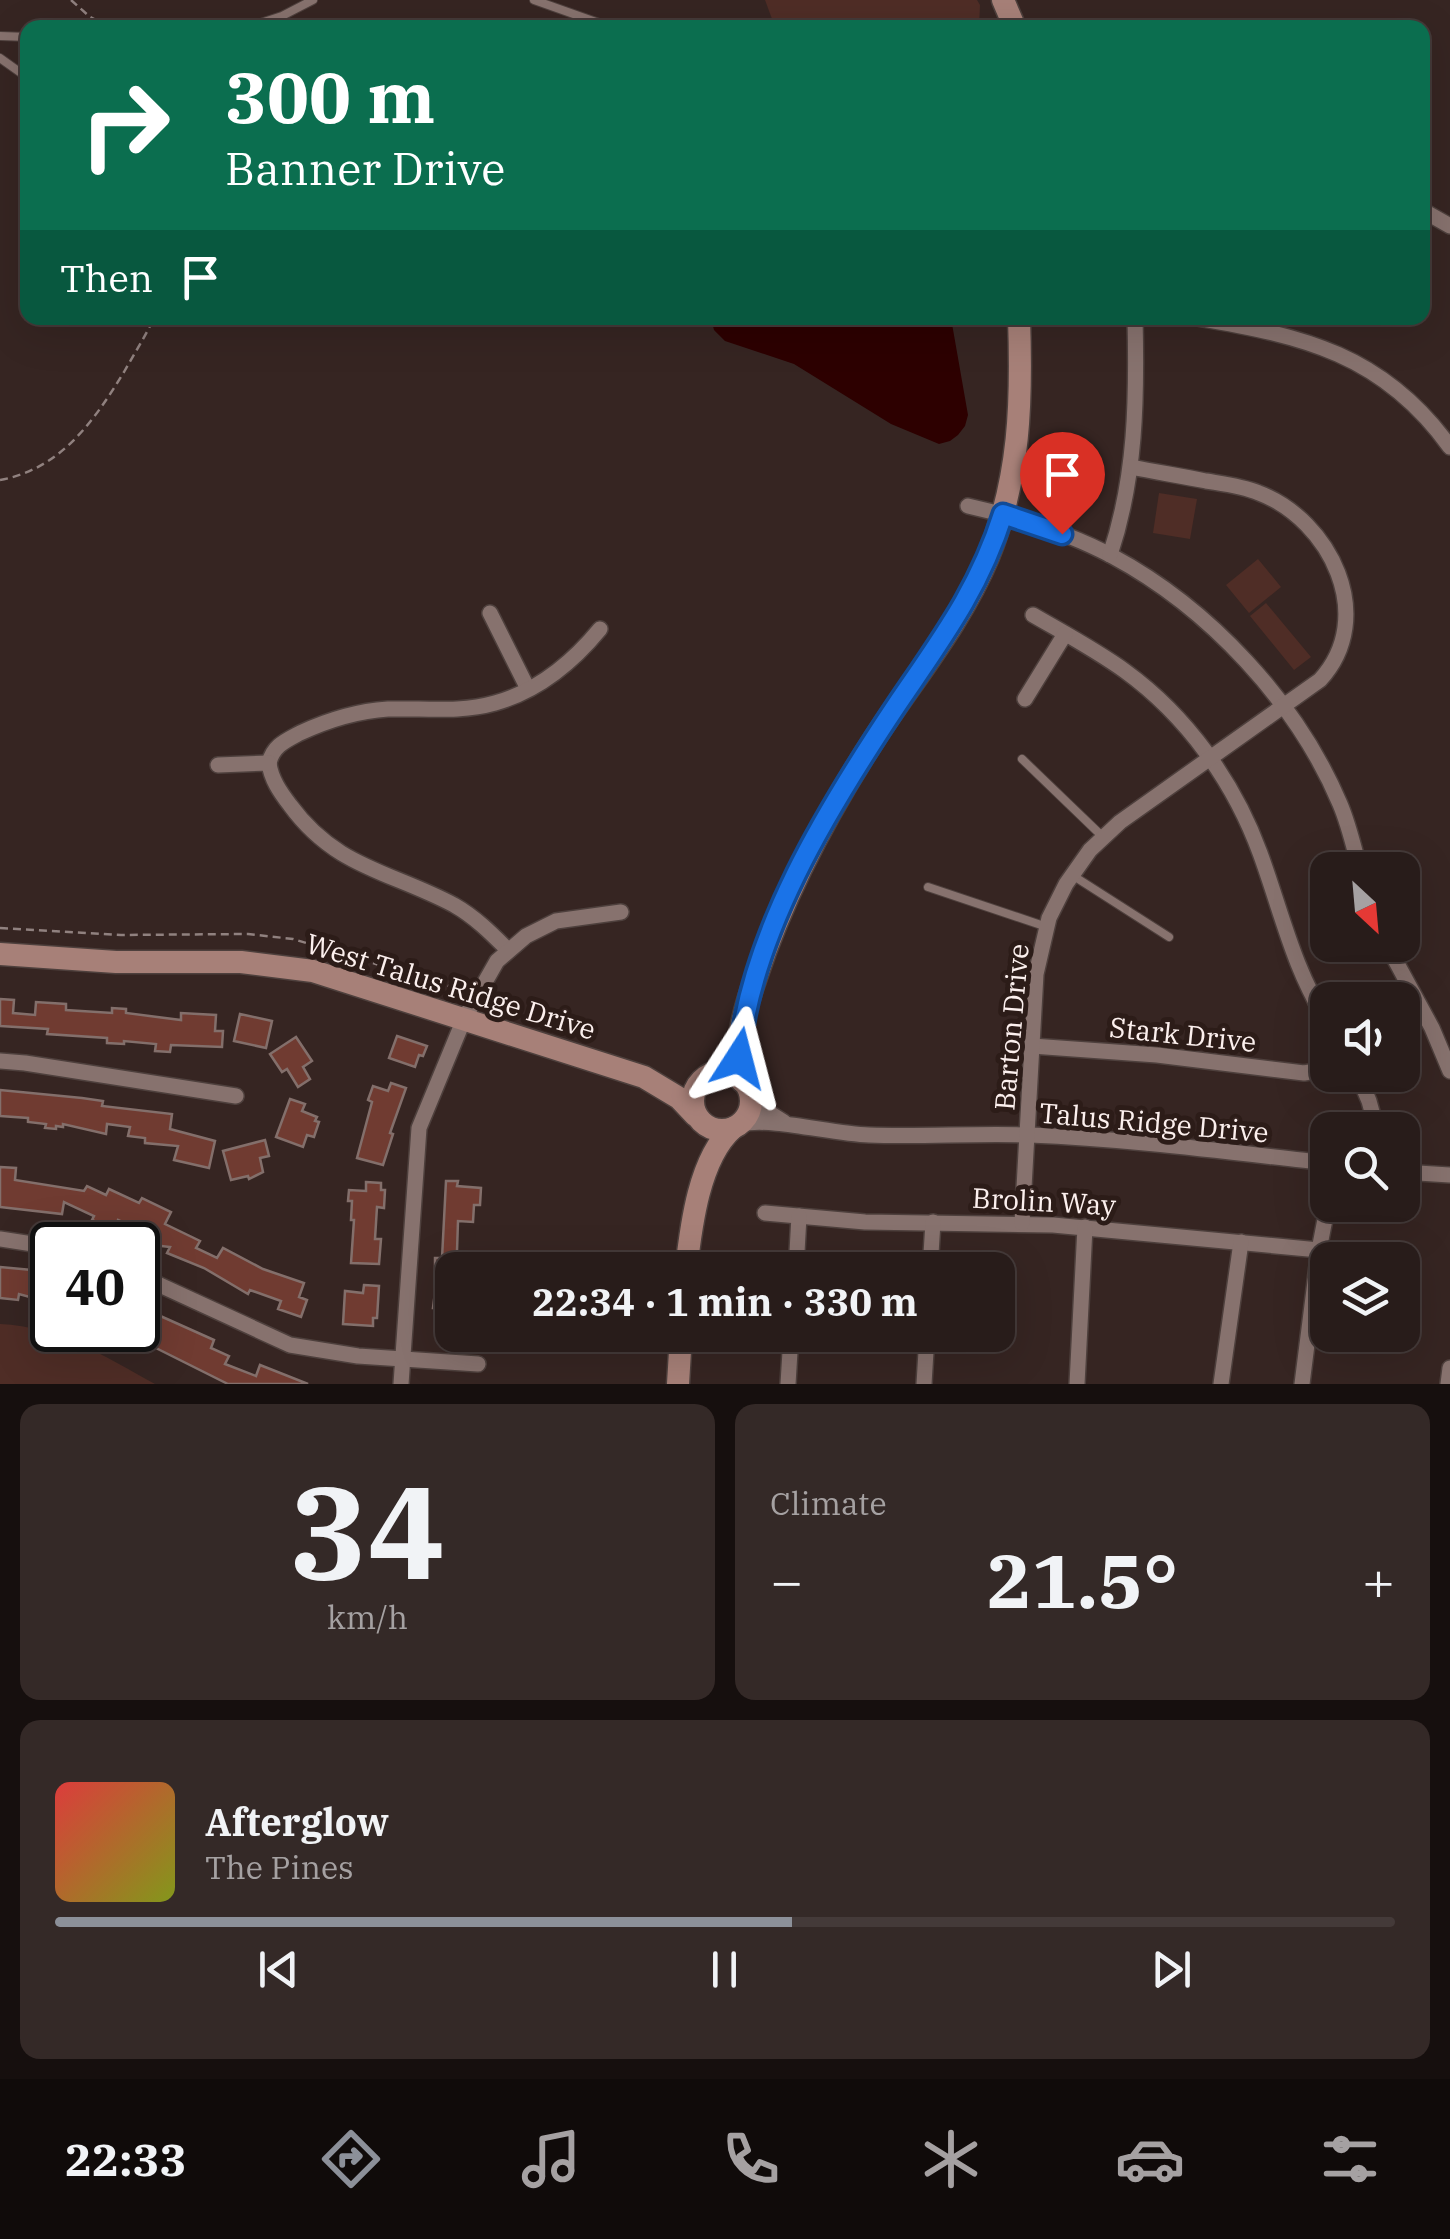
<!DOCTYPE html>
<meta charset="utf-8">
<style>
body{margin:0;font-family:"IBM Plex Serif",serif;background:#342927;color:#f1f3f6;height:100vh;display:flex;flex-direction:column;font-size:38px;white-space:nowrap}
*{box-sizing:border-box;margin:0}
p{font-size:32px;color:#a5a1a2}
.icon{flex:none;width:55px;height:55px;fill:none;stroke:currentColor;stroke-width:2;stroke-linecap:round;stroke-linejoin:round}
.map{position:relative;height:1384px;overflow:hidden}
.side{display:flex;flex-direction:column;gap:20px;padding:20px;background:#160f0e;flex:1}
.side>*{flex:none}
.hud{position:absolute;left:20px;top:20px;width:1410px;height:305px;border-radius:20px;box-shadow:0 10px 40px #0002,0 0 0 2px #443a39;background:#0b6e4f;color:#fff;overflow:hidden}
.needle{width:65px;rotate:154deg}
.fabs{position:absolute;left:1310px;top:852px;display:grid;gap:20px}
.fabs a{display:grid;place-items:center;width:110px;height:110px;border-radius:20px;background:#281c1a;box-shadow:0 10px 40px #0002,0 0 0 2px #443a39;font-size:50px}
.speed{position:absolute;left:30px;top:1222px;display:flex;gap:20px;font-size:50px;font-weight:700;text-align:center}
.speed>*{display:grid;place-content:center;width:130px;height:130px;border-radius:50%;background:#281c1a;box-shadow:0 10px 40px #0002,0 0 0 2px #443a39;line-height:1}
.speed .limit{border:5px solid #111;border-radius:15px;background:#fff;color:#111}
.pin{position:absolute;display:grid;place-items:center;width:85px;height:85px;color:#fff;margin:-102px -42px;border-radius:50% 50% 50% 0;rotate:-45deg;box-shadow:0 0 10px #0007}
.pin .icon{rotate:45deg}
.me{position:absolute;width:110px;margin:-55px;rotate:9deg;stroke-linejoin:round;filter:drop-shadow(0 0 8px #0008)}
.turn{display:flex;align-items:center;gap:35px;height:210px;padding:0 40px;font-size:45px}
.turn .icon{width:130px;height:130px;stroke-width:2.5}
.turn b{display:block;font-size:70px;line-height:85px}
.then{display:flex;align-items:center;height:95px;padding:0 40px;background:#0003;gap:20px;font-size:38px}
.big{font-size:75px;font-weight:700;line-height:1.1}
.side .widget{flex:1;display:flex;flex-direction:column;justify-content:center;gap:15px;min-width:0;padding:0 35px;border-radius:20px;background:#342927}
.side .dial{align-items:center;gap:0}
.dial b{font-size:130px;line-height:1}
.song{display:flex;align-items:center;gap:30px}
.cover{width:120px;height:120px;border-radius:15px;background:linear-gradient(135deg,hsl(0 70% 55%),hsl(70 70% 35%))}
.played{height:10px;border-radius:5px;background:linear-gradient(90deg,#8c9099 55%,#443a39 55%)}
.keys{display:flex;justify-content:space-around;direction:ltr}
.heat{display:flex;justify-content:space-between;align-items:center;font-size:55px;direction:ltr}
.side .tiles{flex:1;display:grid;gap:20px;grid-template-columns:1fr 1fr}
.widget:last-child{grid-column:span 2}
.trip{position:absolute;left:435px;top:1252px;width:580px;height:100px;border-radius:20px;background:#281c1a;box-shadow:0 10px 40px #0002,0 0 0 2px #443a39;font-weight:700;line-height:100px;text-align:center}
.menu{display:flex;height:160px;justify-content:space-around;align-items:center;background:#100b0a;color:#a5a1a2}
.menu .icon{width:70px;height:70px}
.menu .active{color:#8c9099}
.menu b{font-size:45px;color:#f1f3f6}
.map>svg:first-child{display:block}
.green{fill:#4f2d26}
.water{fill:#2d0000}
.building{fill:#703b31;stroke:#836f6b;stroke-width:2.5}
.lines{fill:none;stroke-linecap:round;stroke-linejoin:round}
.lane-casing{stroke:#4e403d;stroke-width:10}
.street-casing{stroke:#4e403d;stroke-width:18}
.secondary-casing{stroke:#4e403d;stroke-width:25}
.path{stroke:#90817f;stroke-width:2.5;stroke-dasharray:8 5;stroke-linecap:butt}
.lane{stroke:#87726e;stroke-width:8}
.street{stroke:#87726e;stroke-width:15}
.secondary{stroke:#a78078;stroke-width:22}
.route-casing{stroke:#114b97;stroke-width:25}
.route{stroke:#1a73e8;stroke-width:18}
.labels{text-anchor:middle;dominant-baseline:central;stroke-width:10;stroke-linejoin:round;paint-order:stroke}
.street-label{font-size:28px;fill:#fcf0ee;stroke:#2c1c18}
</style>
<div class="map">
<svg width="1450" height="1384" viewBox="0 0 1450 1384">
<rect width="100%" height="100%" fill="#362522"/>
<g class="green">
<path d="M765,0h212l3,5 -1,22h-204z"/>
<path d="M1159,493l38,6 -7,40 -37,-6z"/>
<path d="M1258,559l23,28 -32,26 -23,-28z"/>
<path d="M1266,603l45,54 -17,13 -44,-54z"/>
<path d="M0,1324c60,3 104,32 155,60h-155z"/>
</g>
<path class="water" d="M711,318h240l17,97 -3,11 -7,9 -8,6 -11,3 -48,-20 -97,-60 -69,-23 -11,-11z"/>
<g class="building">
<path d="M0,999l14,1 -1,13 22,2 1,-13 30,2v6l46,3v-5l14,1v4l55,7v-7l35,2 -1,16h8l-1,16 -51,-2 -1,7 -15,-1 1,-7 -32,-3v3l-17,-1v-5l-60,-4 1,-5 -48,-3z"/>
<path d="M240,1014l32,7 -6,27 -32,-7z"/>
<path d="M397,1036l30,10 -4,10 -4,-1 -4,12 -26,-9z"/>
<path d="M296,1037l16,24 -9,6 7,12 -12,8 -11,-18 -5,3 -12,-18z"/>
<path d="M391,1083l15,5 -16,45 3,1 -10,31 -26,-7 15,-56 -4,-2 5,-14 15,5z"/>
<path d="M0,1090l82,8 21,3 -1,5 70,8 -2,15 45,12 -6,27 -35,-8 4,-14 -33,-3v-5l-17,-2 2,-9 -23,-3 -1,10 -43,-10v3l-7,-1v3l-11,-1 1,-4 -18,-2v-4l-28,-2z"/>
<path d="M290,1099l15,5 -3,7 15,6 -2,4 4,1 -5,15 -7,-2 -4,12 -27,-10z"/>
<path d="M265,1140l4,16 -9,2 3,14 -14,7 -1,-3 -17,4 -8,-29z"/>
<path d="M0,1167l16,1 -1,12 69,11 3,-5 19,9 3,-6 30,14 3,-5 29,14 -6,12 35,17 -4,7 21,10 6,-10 40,21 41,14 -5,14 8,3 -6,17 -23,-8 3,-8 -31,-11 -2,4 -44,-26 -37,-15 3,-6 -17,-2 -11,-5 4,-7 -28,-13 -4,9 -7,-2 -15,-7 2,-4 -30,-14 -2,12 -62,-7z"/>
<path d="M446,1181h12l-1,5 24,2 -1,17h-6l-1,17 -15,-1 -1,30 12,1 -1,18h-16v64h-14l3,-26h-8l2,-16v-34h7z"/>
<path d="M366,1182l15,1v7h4l-1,18 -7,-1 -2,32h6l-2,25 -28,-1 3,-43h-3l1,-19h-4l1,-11 17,1z"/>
<path d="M0,1267l32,3 20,6v27l-33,-9 -1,6 -18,-2z"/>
<path d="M364,1285l15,1 -2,32h-4v8l-30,-2 2,-33 18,2z"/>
<path d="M138,1306l76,34 -3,8 18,8 -4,8 31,12 4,-11 48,19h-80l-90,-45z"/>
</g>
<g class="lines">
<defs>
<g id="lane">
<path d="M534,0l79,28"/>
<path d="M246,28l36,-12 31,-16"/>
<path d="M0,36l28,1"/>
<path d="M0,58l28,20"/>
<path d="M1022,759l81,78"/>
<path d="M1072,875l97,62"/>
<path d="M928,887l119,40"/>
</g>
<g id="street">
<path d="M1422,210l28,16"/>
<path d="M1197,318c106,18 186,36 253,129"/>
<path d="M968,506c49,11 99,26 144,50 97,52 185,146 228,248 9,21 14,44 20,66"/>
<path d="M1110,555c26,-78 27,-156 25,-237"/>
<path d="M490,613l38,76"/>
<path d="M1033,615c31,18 63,35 92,56 62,45 109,111 135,182 22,60 33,115 68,170"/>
<path d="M1025,699l40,-65"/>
<path d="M269,763c4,-17 16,-22 31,-30 28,-13 57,-22 88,-24 36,-1 72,4 107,-6 43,-12 77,-40 105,-74"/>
<path d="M269,763c2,16 11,29 21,42 46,63 100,66 164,100 21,12 37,28 54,45"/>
<path d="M218,765l51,-2"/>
<path d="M1387,945l45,83 18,43"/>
<path d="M1032,1046l125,9 147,18 24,-4"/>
<path d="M0,1061l25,2 211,33"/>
<path d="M1358,1075l11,26 8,29"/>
<path d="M750,1095l12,13 22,14"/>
<path d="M740,1124c34,-7 91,10 129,11 53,2 107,-2 161,0 100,4 198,17 298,28"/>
<path d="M1402,1172l48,3"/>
<path d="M765,1213l100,9 188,3 266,25"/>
<path d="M1022,1223l14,-249 13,-56 17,-34 24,-34 30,-28 200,-142c58,-63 10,-160 -61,-187 -17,-7 -35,-9 -53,-12 -25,-5 -50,-9 -75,-14"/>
<path d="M0,1239l52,8"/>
<path d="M796,1270l3,-54"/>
<path d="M930,1270l3,-48"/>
<path d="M138,1275l152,70 68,11 120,8"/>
<path d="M401,1384l18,-256 45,-109 33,-58 29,-25 30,-15 65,-9"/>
<path d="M788,1384l3,-49"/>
<path d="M924,1384l3,-49"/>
<path d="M1077,1384l8,-157"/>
<path d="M1221,1384l20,-142"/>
<path d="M1302,1384l17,-134 8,-41"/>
<path d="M1448,1384l2,-16"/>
</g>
<g id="secondary">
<path d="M1003,0l12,28"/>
<path d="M0,954l116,8h125l72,9 331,106 35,21 16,17"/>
<circle cx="722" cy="1101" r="29"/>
<path d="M742,1081c-10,-33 3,-73 14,-104 29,-86 70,-163 119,-239 38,-59 85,-114 113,-181 32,-79 34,-155 31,-239"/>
<path d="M686,1270c5,-44 13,-112 47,-142"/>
<path d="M678,1384l3,-49"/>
</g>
</defs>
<use href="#lane" class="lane-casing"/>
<use href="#street" class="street-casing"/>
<use href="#secondary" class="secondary-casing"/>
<g class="path">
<path d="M71,0l19,17 22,11"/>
<path d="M0,480c61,-11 94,-59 124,-108 10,-18 21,-35 30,-54"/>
<path d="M0,928l121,7 127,-1 45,5 169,51"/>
</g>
<use href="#lane" class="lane"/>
<use href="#street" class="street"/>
<use href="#secondary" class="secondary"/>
</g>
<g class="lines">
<defs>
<path id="route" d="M739,1058c11,-124 89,-250 157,-352 44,-65 83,-116 107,-192l59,20"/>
</defs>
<use href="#route" class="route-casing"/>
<use href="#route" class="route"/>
</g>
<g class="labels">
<g class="street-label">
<text transform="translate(451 986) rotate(17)">West Talus Ridge Drive</text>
<text transform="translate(1011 1027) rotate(-85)">Barton Drive</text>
<text transform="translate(1183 1034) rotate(6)">Stark Drive</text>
<text transform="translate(1154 1122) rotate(5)">Talus Ridge Drive</text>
<text transform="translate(1044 1201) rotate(3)">Brolin Way</text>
</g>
</g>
</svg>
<div class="fabs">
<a><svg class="needle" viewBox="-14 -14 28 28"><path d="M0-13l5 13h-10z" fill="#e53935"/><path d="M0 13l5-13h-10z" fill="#a5a1a2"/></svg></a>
<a><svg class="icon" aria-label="sound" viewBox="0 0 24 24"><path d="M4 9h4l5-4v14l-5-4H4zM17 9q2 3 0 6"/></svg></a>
<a><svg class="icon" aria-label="search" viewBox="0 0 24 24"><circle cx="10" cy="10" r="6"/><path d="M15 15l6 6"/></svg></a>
<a><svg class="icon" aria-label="layers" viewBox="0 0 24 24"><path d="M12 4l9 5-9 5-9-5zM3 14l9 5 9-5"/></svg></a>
</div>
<div class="speed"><div class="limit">40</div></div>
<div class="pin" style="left:1062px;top:534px;background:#d93025"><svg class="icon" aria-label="arrive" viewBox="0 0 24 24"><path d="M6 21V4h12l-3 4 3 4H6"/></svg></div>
<svg class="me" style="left:739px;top:1058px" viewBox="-20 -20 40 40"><path d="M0-17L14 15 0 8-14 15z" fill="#1a73e8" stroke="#fff" stroke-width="4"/></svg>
<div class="trip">22:34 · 1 min · 330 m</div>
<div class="hud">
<div class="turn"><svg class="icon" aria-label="right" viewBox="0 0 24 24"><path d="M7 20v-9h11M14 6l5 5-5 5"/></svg><div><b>300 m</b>Banner Drive</div></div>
<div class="then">Then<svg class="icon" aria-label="arrive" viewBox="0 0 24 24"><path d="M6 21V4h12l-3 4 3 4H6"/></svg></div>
</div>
</div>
<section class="side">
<div class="tiles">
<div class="widget dial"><b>34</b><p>km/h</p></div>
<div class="widget"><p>Climate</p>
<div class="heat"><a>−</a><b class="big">21.5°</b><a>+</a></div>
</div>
<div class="widget">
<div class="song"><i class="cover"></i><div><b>Afterglow</b><p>The Pines</p></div></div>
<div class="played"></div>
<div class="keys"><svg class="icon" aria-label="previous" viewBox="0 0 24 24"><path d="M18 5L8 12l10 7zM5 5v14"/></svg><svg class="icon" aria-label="pause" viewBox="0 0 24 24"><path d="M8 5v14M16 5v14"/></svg><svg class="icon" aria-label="next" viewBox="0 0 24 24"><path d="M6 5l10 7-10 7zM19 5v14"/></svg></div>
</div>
</div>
</section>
<nav class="menu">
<b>22:33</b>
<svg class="icon active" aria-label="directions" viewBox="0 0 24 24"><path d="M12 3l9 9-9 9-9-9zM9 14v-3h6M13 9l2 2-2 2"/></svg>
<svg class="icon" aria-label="music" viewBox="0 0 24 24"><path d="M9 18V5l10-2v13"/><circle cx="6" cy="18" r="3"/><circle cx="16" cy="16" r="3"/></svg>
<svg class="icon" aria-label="phone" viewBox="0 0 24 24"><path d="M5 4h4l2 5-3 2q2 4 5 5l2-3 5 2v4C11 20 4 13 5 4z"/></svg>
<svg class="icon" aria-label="climate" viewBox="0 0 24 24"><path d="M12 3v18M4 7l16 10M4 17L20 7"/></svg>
<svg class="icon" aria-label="car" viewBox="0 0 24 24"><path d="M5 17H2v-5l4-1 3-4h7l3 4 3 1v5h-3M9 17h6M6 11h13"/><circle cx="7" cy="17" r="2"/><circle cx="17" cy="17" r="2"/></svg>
<svg class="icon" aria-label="filters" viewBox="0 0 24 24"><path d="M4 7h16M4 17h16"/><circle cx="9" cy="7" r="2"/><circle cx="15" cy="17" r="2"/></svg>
</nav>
